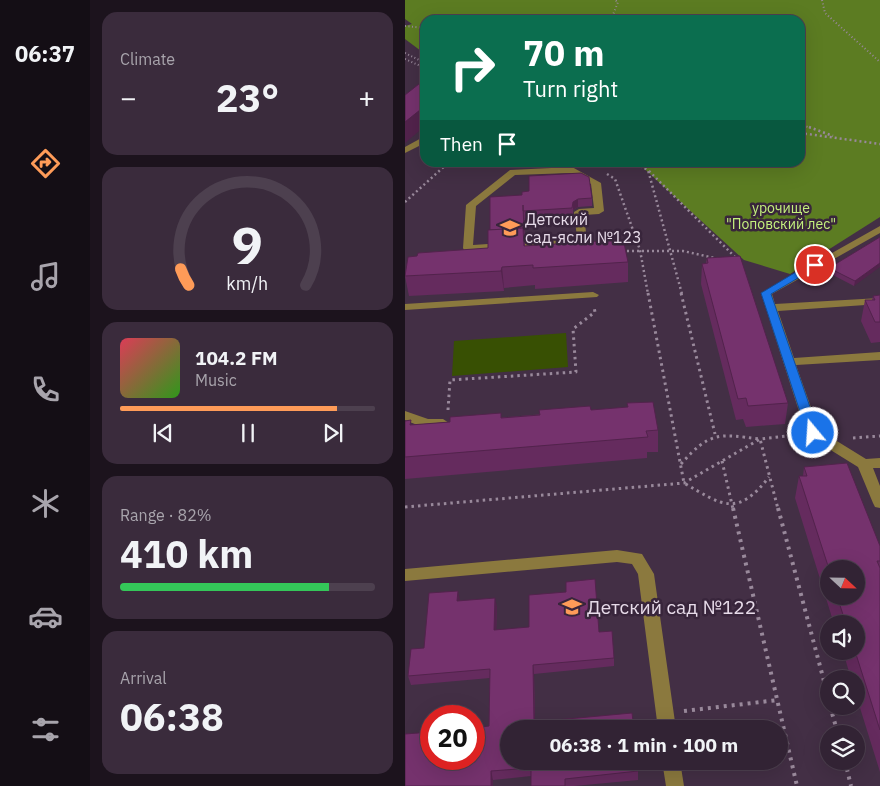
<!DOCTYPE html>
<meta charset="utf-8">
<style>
body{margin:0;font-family:"IBM Plex Sans",sans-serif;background:#3a2b3c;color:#f1f3f6;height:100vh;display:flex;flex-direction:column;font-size:19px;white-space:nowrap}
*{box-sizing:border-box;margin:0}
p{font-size:16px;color:#a8a4ac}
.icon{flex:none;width:28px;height:28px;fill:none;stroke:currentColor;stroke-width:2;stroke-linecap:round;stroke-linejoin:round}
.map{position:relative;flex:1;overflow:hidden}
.sheet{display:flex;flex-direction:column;gap:12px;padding:12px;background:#1c131d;width:315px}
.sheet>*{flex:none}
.top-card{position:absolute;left:15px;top:15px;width:385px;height:152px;border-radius:15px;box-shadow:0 5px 20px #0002,0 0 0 1px #4d404f;background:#0b6e4f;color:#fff;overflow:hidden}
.needle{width:32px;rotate:112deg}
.fabs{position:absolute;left:415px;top:560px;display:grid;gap:10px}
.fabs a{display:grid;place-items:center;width:45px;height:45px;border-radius:50%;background:#322334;box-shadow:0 5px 20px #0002,0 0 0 1px #4d404f;font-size:25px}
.speed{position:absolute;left:15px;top:705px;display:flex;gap:10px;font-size:25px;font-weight:700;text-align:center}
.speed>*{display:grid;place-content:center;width:65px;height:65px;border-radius:50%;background:#322334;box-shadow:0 5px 20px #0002,0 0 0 1px #4d404f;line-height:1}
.speed .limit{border:8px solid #d22;background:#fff;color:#111}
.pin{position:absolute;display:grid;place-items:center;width:42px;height:42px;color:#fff;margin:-21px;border:2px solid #fff;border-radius:50%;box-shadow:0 1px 5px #0007}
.me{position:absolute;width:55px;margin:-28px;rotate:342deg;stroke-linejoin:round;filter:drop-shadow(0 0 4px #0008)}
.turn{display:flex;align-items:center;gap:18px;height:105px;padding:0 20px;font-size:22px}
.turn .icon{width:65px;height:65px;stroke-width:2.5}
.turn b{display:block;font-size:35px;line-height:42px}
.then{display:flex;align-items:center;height:48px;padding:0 20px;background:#0003;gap:10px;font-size:19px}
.big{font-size:38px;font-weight:700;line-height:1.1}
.sheet .tile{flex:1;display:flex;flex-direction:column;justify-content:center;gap:8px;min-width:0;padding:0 18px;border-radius:15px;background:#3a2b3c}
.sheet .dial{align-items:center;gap:0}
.dial svg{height:130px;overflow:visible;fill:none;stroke:#4d404f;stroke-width:7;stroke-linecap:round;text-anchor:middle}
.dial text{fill:#f1f3f6;stroke:none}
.song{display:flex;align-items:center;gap:15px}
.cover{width:60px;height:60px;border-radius:8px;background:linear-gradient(135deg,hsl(350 70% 55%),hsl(110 70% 35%))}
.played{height:5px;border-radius:2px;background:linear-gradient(90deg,#fe9b58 85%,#4d404f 85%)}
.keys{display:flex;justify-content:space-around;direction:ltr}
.heat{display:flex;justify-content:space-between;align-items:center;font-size:28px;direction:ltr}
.charge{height:8px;border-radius:4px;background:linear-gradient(90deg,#34c759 82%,#4d404f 0)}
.trip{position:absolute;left:95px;top:720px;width:288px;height:50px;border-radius:25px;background:#322334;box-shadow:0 5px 20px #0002,0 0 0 1px #4d404f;font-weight:700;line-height:50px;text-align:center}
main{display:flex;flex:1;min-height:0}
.tabs{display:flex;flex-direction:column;width:90px;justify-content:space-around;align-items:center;background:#140e15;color:#a8a4ac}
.tabs .icon{width:35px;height:35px}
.tabs .active{color:#fe9b58}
.tabs b{font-size:22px;color:#f1f3f6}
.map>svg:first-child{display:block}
.green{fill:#385003}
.forest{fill:#5c7c22}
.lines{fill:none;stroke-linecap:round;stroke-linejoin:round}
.path-far3{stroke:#99899b;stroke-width:2;stroke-dasharray:1 2.5;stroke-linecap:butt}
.path-far2{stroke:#99899b;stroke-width:2.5;stroke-dasharray:2 3;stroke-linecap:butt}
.path-far1{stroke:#99899b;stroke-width:3;stroke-dasharray:2.5 4;stroke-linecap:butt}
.path{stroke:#99899b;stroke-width:4;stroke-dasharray:3 5;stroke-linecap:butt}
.minor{fill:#8b793e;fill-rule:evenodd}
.wall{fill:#652b5e;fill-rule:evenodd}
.shaded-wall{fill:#52234c}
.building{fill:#75326d;stroke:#52234c}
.route{fill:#1a73e8;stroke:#114b97}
.labels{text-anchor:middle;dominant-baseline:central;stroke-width:5;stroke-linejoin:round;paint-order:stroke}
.far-park-label{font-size:14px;fill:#c4f17e;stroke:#38253b}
.poi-label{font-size:16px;fill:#e7dbe9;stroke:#38253b;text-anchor:start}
.near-poi-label{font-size:19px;fill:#e7dbe9;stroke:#38253b;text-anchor:start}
</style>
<main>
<nav class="tabs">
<b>06:37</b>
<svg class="icon active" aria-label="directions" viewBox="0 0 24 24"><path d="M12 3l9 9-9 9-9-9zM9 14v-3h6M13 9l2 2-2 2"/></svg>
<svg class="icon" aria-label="music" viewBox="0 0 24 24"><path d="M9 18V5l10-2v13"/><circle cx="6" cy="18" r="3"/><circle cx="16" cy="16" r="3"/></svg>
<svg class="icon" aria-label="phone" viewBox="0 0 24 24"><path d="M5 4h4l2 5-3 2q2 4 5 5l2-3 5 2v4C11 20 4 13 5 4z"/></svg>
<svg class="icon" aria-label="climate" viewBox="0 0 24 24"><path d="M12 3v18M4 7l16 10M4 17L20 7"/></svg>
<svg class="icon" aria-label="car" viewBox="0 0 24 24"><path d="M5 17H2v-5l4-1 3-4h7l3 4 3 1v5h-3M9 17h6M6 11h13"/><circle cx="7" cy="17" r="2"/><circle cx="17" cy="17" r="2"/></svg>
<svg class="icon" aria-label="filters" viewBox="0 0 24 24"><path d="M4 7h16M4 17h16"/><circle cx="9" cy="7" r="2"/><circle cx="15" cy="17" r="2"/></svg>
</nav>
<section class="sheet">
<div class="tile"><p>Climate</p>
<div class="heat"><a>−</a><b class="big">23°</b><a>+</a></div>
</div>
<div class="tile dial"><svg viewBox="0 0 100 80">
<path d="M14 69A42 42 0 1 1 86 69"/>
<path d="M14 69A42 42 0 0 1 9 59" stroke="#fe9b58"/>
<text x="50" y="56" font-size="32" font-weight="700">9</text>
<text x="50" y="72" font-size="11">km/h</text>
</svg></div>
<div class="tile">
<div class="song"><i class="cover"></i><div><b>104.2 FM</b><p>Music</p></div></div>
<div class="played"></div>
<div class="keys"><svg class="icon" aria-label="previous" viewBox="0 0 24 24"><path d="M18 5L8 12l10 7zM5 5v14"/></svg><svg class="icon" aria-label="pause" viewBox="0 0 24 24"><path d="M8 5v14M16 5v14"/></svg><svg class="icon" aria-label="next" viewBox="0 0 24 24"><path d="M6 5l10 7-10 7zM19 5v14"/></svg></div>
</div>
<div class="tile"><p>Range · 82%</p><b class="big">410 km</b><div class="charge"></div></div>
<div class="tile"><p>Arrival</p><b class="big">06:38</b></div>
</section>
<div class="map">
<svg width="475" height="786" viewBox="0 0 475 786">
<rect width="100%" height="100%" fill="#432f45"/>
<path class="green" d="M161,333l2,34 -116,9 2,-35z"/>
<path class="forest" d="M0,0h475v217l-90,57 -46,-14 -106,-97 162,-1v-142h-375v34l-20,-15v-13l7,-2 -7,-5z"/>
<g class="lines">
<g class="path-far3">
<path d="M417,0l3,13 55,49"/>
<path d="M206,20l7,-18 -3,-2"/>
<path d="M0,26l20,2"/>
<path d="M0,53l20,10"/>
<path d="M0,59l20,9"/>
<path d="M395,124l13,5"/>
</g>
<g class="path-far2">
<path d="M404,127l24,9"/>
<path d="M395,133l80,11"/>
<path d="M226,162l17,8 34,124"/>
<path d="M244,171l88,88"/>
<path d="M202,174l8,5 25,71 8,44"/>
<path d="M0,202l44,-40"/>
<path d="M217,251h61l36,8"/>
</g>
<g class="path-far1">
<path d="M243,293l36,190c38,22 53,35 85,-6"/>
<path d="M276,293l34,141"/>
<path d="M43,410l2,-30 126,-8 -3,-43 22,-17 -1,-5"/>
<path d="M448,438l27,-2"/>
<path d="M317,461l11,48"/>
<path d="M276,464c29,-33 38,-30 79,-25l18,70"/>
<path d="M0,507l279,-24 76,-44 36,-4"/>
</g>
<g class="path">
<path d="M328,508l64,278"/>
<path d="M373,508l51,192"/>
<path d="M425,706l8,28"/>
<path d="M279,711l94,-11"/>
<path d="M440,761l6,25"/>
</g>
<g class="minor">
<path d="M20,136v7l-20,10v-6z"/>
<path d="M167,167l29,16 3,28 -5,3 -15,1 3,26 -1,2 -122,7 -1,-2 3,-43 44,-35zM165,173l21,11 3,24 -15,1 -5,3 3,26 -104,7 3,-39 39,-31z"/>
<path d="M475,226v7l-108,61 3,10 105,-6v6l-102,7 16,47 86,-6v8l-84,5 23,65 47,29 14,-1v10h-7l7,18v22l-5,-1 -2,-4 -15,-36 -50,-31 -2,-3 -45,-140z"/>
<path d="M188,292l6,3 -2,2 -192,13v-6z"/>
<path d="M0,411l23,8h15l6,4c-9,13 -32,2 -44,-3z"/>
<path d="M212,550l25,4 12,20 22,155h-18l-20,-155 -6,-10 -15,-2 -212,19v-12z"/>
<path d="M257,761h18l4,25h-18z"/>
</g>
</g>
<g class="wall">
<path d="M85,197l102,1v8l-14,1 -5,3v7l-49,3v-6l1,32 90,-2 13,18v20l-93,7v-4l-31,3v3l-95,5 -4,-20 83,-28 2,-18z"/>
<path d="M475,237l-26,49 -25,-13v-5z"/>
<path d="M302,258l81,145 -3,21 -39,3 -3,-8 -7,1 -35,-136 1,-20 4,-1z"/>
<path d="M475,295v47l-9,1 -10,-22 4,-21h7l1,-4z"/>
<path d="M222,403l31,27v22h-11v6l-242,21v-58l7,4 216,-18z"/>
<path d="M399,467l76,79v226l-24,-77v-16h-5l-8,-28h13v-27h-22l-39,-126 4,-22h4zM424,569l27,27h-27z"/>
<path d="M55,600v1l37,6 -1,23 103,2 15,26v8l-80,8 1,48 103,49v9l-64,6h-43v-10l-38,4v6h-88l84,-60 1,-48 -79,7 -3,-9 16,-28z"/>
</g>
<g class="shaded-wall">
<path d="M20,106v20l-20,17v-21z"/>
<path d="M173,199v8l-5,3v7v-15z"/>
<path d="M475,263v4l-26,19 1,-5z"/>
<path d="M97,267l2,21v3l-3,-20z"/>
<path d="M53,591l2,9 -1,10 -2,-9z"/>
<path d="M90,598l2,9 -1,32 -2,-9z"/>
<path d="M128,665l1,9 1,55 -1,-7z"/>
<path d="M86,771l2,9v6h-2z"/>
</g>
<g class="building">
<path d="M19,80h1v26l-20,16v-27z"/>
<path d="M176,173l8,4 3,21 -14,1 -5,3 -1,6 -49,3v-6l1,26h-1v-3l-33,2v-33l32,-2v-3l7,-1v-15z"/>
<path d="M118,228l1,18 91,-6v4l9,-1 4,19 -95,6v-3l-31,2 -1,4 -96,5 3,-19 9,-1 1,-3 70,-5v-18z"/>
<path d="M475,237v26l-25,18 -26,-13z"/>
<path d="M335,256l48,147 -40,3 -2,-8 -8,1 -36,-135 6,-1 -1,-5z"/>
<path d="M475,295v27h-5l-10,-22h10l-2,-4z"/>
<path d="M248,402l5,28 -12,1 2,6 -243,20v-36l6,-1 -1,5 40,-3v-5l51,-4v5l39,-3 -1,-5 51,-4 1,4 37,-3 -1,-4z"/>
<path d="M442,463l33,83v15h-3l3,7v162l-25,-79h1v-27h-10l-9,-28h19v-27h-27l-30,-93h8l-3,-9z"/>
<path d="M190,579l4,53 13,-1 2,27 -81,7 1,57 98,-9 2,16h-125v32h128l1,10 -73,8v7h-34v-18l-40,3v15h-86v-52l26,-2v27h43v-31l15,-2 1,-57 -82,7 3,-27 13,-1 5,-55 29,-2 -1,10 38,-3 -1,32 35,-3v-32l37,-3v-10z"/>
</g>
<path class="route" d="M406,263l9,2 -49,29 48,139 -6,4 -6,-4 -46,-140z"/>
<defs>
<symbol id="school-bare" viewBox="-9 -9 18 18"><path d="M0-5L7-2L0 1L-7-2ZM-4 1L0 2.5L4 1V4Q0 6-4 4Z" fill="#fe9b58" stroke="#38253b" stroke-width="2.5" paint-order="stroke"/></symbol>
</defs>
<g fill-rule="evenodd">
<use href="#school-bare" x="91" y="214" width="28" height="28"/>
<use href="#school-bare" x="153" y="593" width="28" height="28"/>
</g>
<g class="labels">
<g class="far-park-label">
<text x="376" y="208">урочище<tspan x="376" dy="16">"Поповский лес"</tspan></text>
</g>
<g class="poi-label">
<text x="120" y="219">Детский<tspan x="120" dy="18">сад-ясли №123</tspan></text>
</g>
<g class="near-poi-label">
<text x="182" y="607">Детский сад №122</text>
</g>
</g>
</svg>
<div class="fabs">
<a><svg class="needle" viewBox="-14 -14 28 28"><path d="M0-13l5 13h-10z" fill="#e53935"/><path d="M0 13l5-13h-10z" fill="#a8a4ac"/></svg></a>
<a><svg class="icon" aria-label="sound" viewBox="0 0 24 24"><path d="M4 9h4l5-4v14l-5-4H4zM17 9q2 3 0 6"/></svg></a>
<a><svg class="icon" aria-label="search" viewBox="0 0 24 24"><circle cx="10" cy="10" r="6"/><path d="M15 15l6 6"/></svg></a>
<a><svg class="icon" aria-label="layers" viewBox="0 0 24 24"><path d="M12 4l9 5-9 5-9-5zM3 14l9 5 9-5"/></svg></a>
</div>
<div class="speed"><div class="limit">20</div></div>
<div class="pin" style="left:410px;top:265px;background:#d93025"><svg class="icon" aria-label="arrive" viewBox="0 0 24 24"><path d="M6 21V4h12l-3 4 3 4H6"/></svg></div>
<svg class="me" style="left:408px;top:433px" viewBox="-20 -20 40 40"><circle r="17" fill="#1a73e8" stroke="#fff" stroke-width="3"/><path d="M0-11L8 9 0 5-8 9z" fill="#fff"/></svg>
<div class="trip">06:38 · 1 min · 100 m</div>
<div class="top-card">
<div class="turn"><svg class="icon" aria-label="right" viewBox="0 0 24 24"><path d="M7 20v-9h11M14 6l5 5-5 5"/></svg><div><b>70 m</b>Turn right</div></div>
<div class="then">Then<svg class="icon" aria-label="arrive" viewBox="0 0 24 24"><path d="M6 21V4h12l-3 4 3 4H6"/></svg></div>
</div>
</div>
</main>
